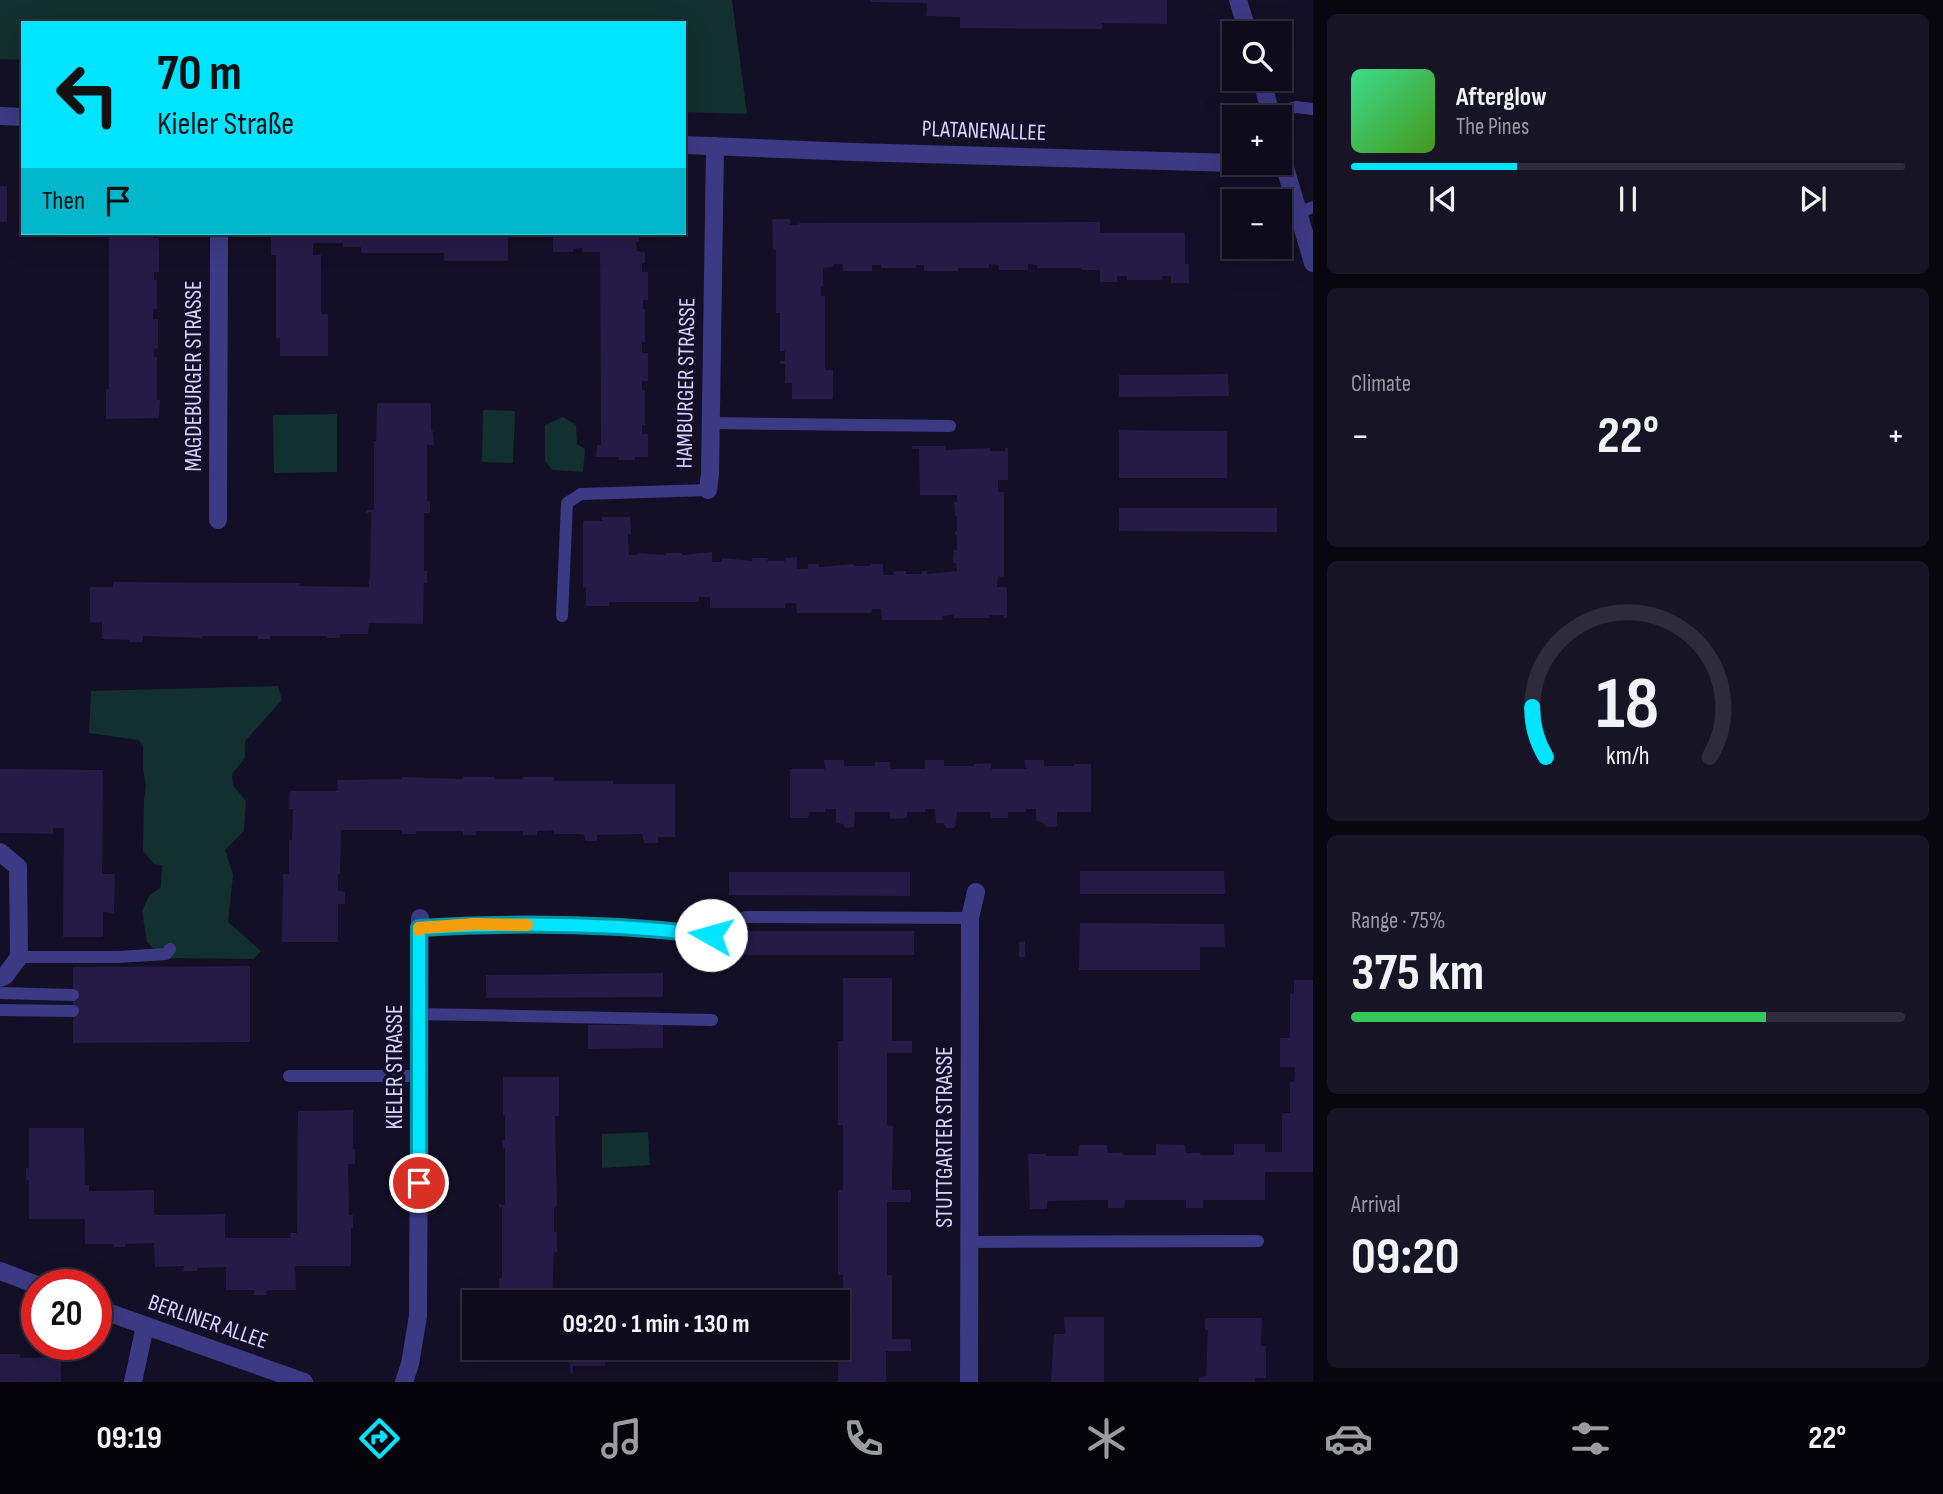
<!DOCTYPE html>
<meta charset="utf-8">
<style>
body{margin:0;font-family:"Sofia Sans Condensed",sans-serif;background:#171425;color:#f1f3f6;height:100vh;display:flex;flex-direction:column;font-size:26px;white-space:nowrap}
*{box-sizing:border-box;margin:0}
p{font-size:23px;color:#9b9ba3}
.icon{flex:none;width:38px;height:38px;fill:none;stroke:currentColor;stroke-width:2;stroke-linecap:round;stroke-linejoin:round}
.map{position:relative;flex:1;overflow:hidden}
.details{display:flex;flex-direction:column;gap:14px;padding:14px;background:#08060f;width:630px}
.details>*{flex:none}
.top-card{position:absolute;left:21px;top:21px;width:665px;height:214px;border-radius:0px;box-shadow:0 7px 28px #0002,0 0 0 2px #2e2b3b;background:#00e5ff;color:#111;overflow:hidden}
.tools{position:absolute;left:1222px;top:21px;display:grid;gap:14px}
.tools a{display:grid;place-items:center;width:70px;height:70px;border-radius:0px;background:#0e0b1c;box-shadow:0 7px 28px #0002,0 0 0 2px #2e2b3b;font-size:35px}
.speed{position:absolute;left:21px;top:1269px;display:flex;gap:14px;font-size:35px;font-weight:700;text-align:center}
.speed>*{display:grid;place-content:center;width:91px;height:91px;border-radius:50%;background:#0e0b1c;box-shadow:0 7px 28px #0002,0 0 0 2px #2e2b3b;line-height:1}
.speed .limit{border:10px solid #d22;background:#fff;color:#111}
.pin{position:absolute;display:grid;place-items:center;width:60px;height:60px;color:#fff;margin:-30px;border:4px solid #fff;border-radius:50%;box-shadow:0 2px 7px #0007}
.me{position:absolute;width:77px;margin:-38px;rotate:277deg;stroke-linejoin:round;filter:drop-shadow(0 0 5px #0008)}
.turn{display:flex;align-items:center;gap:24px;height:147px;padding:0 21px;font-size:32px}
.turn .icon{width:91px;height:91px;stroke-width:2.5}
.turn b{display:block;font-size:49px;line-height:60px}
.then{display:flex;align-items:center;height:66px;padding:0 21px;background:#0003;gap:14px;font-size:26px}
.big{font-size:52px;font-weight:700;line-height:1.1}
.details .widget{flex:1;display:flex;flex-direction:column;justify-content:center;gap:10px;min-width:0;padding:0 24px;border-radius:10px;background:#171425}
.details .dial{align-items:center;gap:0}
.dial svg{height:182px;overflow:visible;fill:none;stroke:#2e2b3b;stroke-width:7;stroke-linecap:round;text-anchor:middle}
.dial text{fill:#f1f3f6;stroke:none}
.song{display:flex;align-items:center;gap:21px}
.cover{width:84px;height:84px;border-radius:10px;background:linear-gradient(135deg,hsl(150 70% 55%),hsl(100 70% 35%))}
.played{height:7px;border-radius:4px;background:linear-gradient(90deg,#00e5ff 30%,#2e2b3b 30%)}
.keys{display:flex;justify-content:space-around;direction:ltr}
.heat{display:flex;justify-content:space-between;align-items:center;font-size:38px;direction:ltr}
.charge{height:10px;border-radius:5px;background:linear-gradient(90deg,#34c759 75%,#2e2b3b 0)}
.trip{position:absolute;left:462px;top:1290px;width:388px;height:70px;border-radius:0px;background:#0e0b1c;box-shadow:0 7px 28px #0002,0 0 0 2px #2e2b3b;font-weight:700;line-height:70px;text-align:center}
.menu{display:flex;height:112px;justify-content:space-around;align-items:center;background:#06040b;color:#9b9ba3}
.menu .icon{width:49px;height:49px}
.menu .selected{color:#00e5ff}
.menu b{font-size:32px;color:#f1f3f6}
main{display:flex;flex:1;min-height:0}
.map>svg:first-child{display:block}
.green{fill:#12302f}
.building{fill:#241b47}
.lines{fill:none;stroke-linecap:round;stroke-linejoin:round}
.service{stroke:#3d3a85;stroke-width:12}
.minor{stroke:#3d3a85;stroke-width:18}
.tertiary{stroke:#3d3a85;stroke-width:18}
.route-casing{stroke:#0095a6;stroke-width:18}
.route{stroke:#00e5ff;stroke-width:12}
.slow{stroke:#f59e0b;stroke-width:12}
.labels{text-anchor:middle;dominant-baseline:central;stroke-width:7;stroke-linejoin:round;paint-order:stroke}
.street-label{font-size:23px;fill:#d9d4ff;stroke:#130f26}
</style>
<main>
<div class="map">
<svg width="1313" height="1382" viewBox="0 0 1313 1382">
<rect width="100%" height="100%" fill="#130f26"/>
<g class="green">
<path d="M0,0h732l15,114 -63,-2v-89h-661v37l-23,-1z"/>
<path d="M483,410l32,1 -2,52 -31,-1z"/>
<path d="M337,414v58l-63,1 -1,-58z"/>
<path d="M563,417l13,8 1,19 8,5 -2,23 -31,-2 -7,-9v-36z"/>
<path d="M278,686l4,14 -37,41v17l-13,16 1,11 13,16 -2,30 -19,19 8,25 -5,47 33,29 -7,8 -92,-1 -15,-16 -5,-31 7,-15 12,-9 1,-22 -8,-1 -11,-13 1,-52 2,-13 -3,-17v-22l-4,-7 -50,-7 2,-42z"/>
<path d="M648,1132l2,33 -48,3v-34z"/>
</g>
<g class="building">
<path d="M870,0h297v24l-65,-1v6l-142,-1v-11l-34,-1 1,-13 -57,-1z"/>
<rect x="0" y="186" width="7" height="36"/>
<path d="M772,219h18v6h9v-2l301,-1v11h85v31h4v19h-18v-7h-9l1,4h-36v-4h-10v6h-17v-12h-19v-2h-44v-3l-9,-1v6h-29v-5l-10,-1v4h-31v3h-34v-6h-8v3h-35v-3h-9v6h-29l-1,-7h-8l-1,3 -10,1v18h-2v10h4v74h8v29h-41v-16h-7v-19h-5v-3h5v-10h-5v-38h-4v-63h-3z"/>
<path d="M109,233h44v5h6v34h-5v8h3v29h-4v10h5v29l-4,1v8h3v43h3l-1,18 -53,1v-30h3z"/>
<path d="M271,233h237v28h-64v-8h-83v-6h-18v-4h-30v12h8v59h7v42h-48v-18h-4v-83h-5z"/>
<path d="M553,233h86v9h-3l1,9 8,1v11h-3v9h6v28h-5v9h2v33h-3v11h6v28h-6v9h3v35h-3v9h6v23h-13v3h-16v-3h-23l1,-12h4l-1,-193h-18v-4l-9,1v3h-20z"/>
<path d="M1228,374l1,22 -110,1v-22z"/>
<path d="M377,403h54v28h2l1,14h-7v56h3v12h-6v58h3v12h-3l-1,41 -54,-1 -1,11h-28v4h-13v-2h-57v3h-12v-3h-56v2l-59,-2v6h-14v-2l-27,-1v-17l-12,1v-36h23v-5l187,1 -1,3 70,1v-7h1l1,-68 -5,1v-3h8v-69h2z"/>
<path d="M1119,430l108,1v47h-108z"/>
<path d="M912,446h33v4l45,-2v3h15v-3h3v32h-10v12h6v85l-6,-1 -1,11h10v31h-3v-3h-15v3h-36v-3l-11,1 1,4h-61l-1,-11h-9l-1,4h-74l-1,-10h-11v5h-75v-11h-11v5h-90v4h-23v-19l-3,1v-67h19v-4h28l1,17h-3l1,21h8v-2l29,2v-2h16v2l30,-3v10h10v-4l30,3v-3h16l-1,3h18v-3l12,-1v12h11v-5h11v3l35,-3v2h17v-2h12v11h11l-1,-4h13v3h16v-3h5v3l30,-3 -1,-8h-3l1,-13h3v-15h-2v-4h2v-15h-2l-1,-14h3v-7h-37l-1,-46h-7z"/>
<path d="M1119,508h158v24l-158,-1z"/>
<path d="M824,760h20v6h31v-4h15l1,7h34v-9h19v6h30v-2l17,-1v6h35l-1,-9h19v6h30v-2h17v48h-34v13l-2,2h-8l-4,-4 -7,-2v-12h-10v3h-18v6h-17l-1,-6h-33l-1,12 -2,4h-8l-3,-5h-7l-1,-14h-10v3h-18v6l-17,1v-7h-35l-1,15 -9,1 -2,-4 -7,-1v-14h-11v3h-16l-1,6h-18v-49h35z"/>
<path d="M0,769l103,1 -1,104h13l-1,39 -11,-1v25h-40l1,-109h-11v6l-53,-1z"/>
<path d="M402,777l61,2v-2h32v2h28v-2h31v4h59v3h62v53h-17v6h-14l-2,-9 -45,1v6h-12v-5l-3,-2h-28v-4l-17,1v4h-14v-4h-47v4h-13v-4h-47v3h-14v-4h-61l-1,44h-2v17l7,1v12h-7v38h-56l1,-68h6v-34h3l1,-31h-4l1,-18h48l-1,-11 65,-1z"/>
<path d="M1080,871h144l1,23h-145z"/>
<path d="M729,872h181v24l-181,-1z"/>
<path d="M1080,923l144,1 1,23h-25v23h-121z"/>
<rect x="722" y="931" width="192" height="24"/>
<path d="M1025,941v16h-6v-15z"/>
<path d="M250,966v76l-177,1v-76z"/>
<path d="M663,973v24l-177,1v-23z"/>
<path d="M843,978h49v63h20v12h-25v72l6,1 -1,64h19v12h-24v73h5v64h19v12h-25v31h-48v-44h5v-63h-5v-85h5v-65h-5v-84h5z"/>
<path d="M1294,980h19v192h-48v28h-62v8h-17v-8h-61l-1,8h-16v-8l-61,1v8h-17l-2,-55h18v2h32l1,-11h28l1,8h15v2h33v-11l29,1 1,8h14l1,2h33v-11h31v8h17v-39h8v-31h4l1,-15h-15v-29h10v-44h4z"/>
<path d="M588,1025h75v23l-75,1z"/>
<path d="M503,1077h56v39h-4l2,89 -3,4v23h3v20h-3l-2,50h-53v-24h3v-71l-3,1v-4l6,1v-57h-2l-1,-8h3v-25h-2z"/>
<path d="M353,1110v39h2v15h-7l1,51h4v13h-2v38h-56l1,24h-29l-1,5h-12v-5h-28v-23l-29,1v3h-14l1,-5 -29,1 -1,-24 -29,1v3h-11l-1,-3h-28v-25h-56v-39h-3v-12h3v-40h55l1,57h4v6l65,-1v25l71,-1v24h66l-1,-5h7l1,-122z"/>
<path d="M1064,1317h40v65h-53l3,-48h11z"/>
<path d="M1205,1318h57l-1,28h5v32h-11v4h-56v-4l7,-2 2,-46h-3z"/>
<path d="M530,1348h75v18h-32v8h-2l-2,-14h-39z"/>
<path d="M0,1354h20v4l41,-1v25h-61z"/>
</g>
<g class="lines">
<g class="service">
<path d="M1271,114l25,-7 17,2"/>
<path d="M1297,213l16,-6"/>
<path d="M710,423l240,3"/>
<path d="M562,616l5,-113 14,-9 127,-4"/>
<path d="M745,917l225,1"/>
<path d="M419,928l55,-4 179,5 58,6"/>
<path d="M19,957h99l48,-3 4,-5"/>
<path d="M0,993l73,2"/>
<path d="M0,1010l73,1"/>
<path d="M419,1014l293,6"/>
<path d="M289,1076h131"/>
<path d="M970,1242l288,-1"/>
</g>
<g class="minor">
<path d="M0,116l23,1"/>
<path d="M684,145l169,7 381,11h49"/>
<path d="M708,490l2,-16 5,-328"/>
<path d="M218,520l1,-287"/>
<path d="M0,852l18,15 1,90 -14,19 -5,2"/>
<path d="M0,1271l37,14"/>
<path d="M96,1308l208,74"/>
<path d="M133,1382l12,-56"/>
<path d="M404,1382l6,-18 8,-48 2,-398"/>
<path d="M969,1382l1,-464 6,-26"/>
</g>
<g class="tertiary">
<path d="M1238,0l10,33"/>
<path d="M1261,79l11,38"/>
<path d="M1279,147l34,116"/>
</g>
</g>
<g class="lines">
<defs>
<path id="route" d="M419,1183v-255c96,-6 197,-4 292,7"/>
</defs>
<use href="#route" class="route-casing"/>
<use href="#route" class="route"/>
<path class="slow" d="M419,930v-2l55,-4 53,1"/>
</g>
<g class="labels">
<g class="street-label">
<text transform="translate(984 131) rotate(2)">PLATANENALLEE</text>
<text transform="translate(194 376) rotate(-90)">MAGDEBURGER STRASSE</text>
<text transform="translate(686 383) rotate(-89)">HAMBURGER STRASSE</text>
<text transform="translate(395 1067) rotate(-90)">KIELER STRASSE</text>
<text transform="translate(945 1137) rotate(-90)">STUTTGARTER STRASSE</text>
<text transform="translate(208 1322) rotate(19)">BERLINER ALLEE</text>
</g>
</g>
</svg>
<div class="tools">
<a><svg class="icon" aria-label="search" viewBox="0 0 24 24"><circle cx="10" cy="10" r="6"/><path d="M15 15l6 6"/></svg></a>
<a>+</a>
<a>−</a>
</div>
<div class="speed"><div class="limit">20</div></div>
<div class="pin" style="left:419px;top:1183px;background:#d93025"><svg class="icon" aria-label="arrive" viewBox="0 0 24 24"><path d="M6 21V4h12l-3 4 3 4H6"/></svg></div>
<svg class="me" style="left:711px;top:935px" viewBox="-20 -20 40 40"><circle r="19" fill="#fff"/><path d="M0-13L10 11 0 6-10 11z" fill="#00e5ff"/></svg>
<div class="trip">09:20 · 1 min · 130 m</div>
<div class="top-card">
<div class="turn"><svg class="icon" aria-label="left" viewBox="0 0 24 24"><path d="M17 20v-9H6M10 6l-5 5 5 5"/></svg><div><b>70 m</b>Kieler Straße</div></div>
<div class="then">Then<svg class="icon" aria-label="arrive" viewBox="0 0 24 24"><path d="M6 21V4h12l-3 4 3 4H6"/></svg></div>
</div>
</div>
<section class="details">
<div class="widget">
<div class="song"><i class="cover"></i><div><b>Afterglow</b><p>The Pines</p></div></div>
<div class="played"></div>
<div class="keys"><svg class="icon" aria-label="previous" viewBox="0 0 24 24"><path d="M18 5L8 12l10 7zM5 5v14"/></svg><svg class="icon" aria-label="pause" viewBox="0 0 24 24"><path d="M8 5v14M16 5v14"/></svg><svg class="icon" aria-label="next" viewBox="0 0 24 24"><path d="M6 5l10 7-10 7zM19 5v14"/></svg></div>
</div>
<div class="widget"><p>Climate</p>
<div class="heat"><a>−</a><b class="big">22°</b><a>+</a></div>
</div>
<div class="widget dial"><svg viewBox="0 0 100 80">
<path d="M14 69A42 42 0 1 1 86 69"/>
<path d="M14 69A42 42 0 0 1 8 47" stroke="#00e5ff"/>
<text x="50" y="56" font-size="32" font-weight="700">18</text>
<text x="50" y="72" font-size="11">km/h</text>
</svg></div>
<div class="widget"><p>Range · 75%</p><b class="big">375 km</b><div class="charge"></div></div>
<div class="widget"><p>Arrival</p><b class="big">09:20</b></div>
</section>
</main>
<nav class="menu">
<b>09:19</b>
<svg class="icon selected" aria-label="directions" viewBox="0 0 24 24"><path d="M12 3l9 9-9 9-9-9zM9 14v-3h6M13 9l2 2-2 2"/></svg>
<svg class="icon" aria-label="music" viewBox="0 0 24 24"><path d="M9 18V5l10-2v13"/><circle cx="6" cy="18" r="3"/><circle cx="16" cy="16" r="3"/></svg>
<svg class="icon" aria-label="phone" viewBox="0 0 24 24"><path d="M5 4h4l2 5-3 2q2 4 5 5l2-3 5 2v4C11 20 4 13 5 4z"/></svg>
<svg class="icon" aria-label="climate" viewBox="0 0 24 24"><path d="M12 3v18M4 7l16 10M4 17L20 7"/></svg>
<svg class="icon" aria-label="car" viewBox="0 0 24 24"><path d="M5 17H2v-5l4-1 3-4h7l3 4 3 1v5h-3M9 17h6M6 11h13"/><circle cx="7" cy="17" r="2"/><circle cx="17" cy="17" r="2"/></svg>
<svg class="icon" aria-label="filters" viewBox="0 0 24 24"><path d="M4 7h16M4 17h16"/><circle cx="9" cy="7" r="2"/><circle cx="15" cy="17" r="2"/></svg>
<b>22°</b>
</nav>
